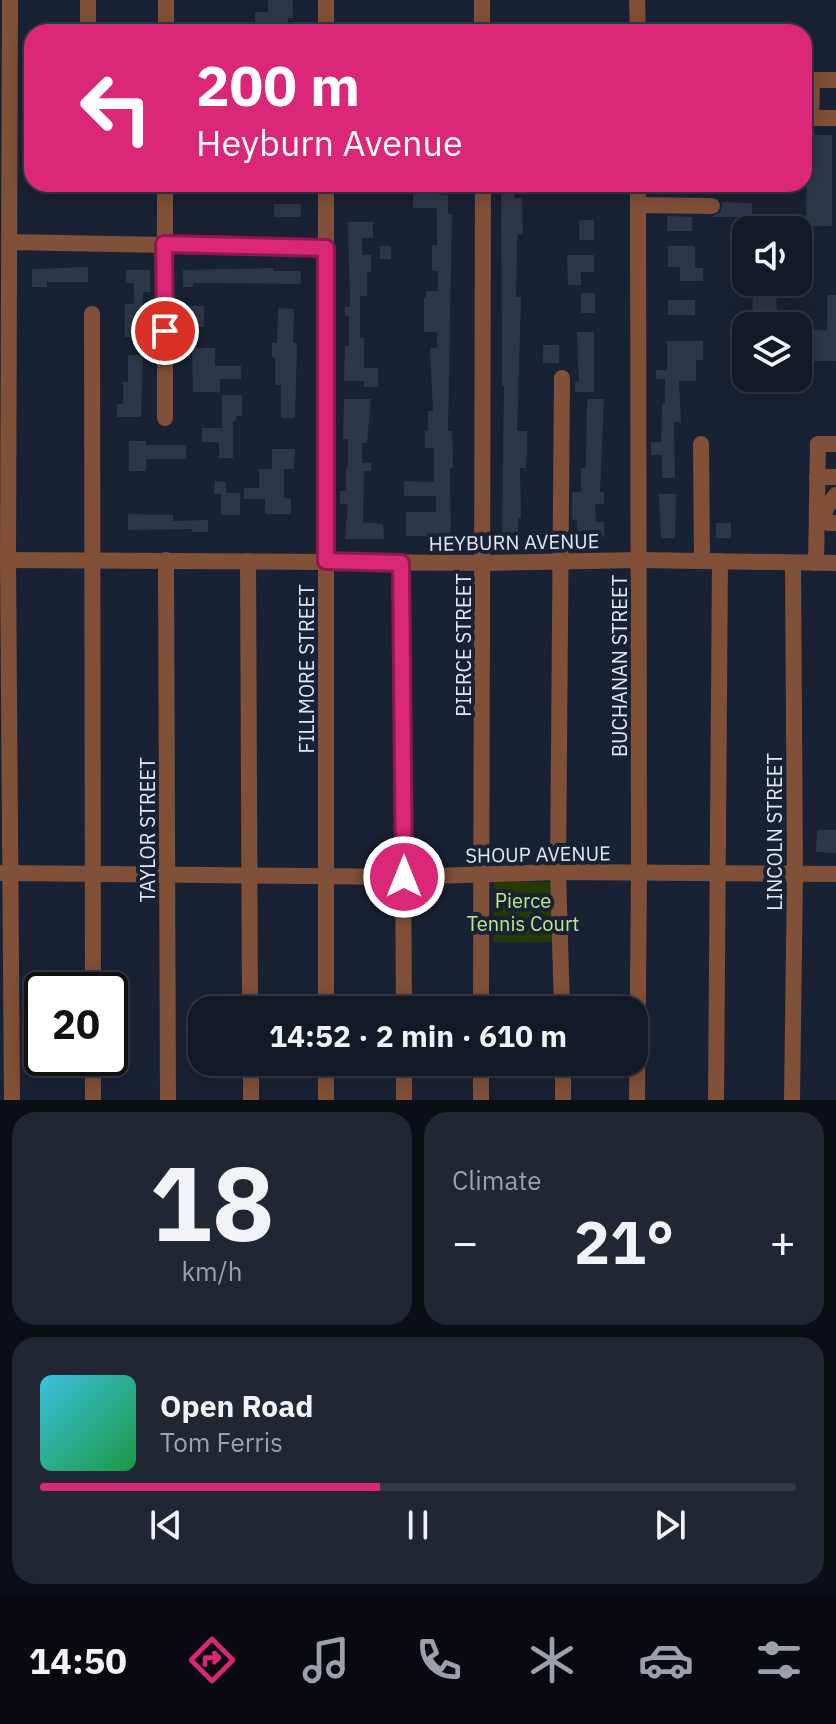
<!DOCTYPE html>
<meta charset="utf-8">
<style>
body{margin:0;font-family:"IBM Plex Sans",sans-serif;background:#202733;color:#f1f3f6;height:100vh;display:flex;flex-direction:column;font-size:30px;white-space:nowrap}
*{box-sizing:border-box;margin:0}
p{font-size:26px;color:#9da1a7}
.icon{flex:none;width:44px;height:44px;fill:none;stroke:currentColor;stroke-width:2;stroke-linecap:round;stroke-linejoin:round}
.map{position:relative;height:1100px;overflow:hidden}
.side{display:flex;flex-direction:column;gap:12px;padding:12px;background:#0a0e15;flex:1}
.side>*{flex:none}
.guide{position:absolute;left:24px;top:24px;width:788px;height:168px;border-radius:24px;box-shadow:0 4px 20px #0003,0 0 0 2px #323844;background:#db2777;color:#fff;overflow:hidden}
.tools{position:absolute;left:732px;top:216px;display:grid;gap:16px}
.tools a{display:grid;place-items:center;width:80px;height:80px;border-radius:16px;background:#131a27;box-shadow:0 4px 20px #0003,0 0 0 2px #323844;font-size:40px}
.speed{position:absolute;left:24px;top:972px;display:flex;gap:16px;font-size:40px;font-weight:700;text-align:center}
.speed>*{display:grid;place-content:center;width:104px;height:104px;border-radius:50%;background:#131a27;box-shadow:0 4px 20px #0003,0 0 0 2px #323844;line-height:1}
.speed .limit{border:4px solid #111;border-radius:12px;background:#fff;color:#111}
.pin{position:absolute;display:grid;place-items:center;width:68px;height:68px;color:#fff;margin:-34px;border:4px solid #fff;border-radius:50%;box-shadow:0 2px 8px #0007}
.me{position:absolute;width:88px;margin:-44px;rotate:0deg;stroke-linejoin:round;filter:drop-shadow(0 0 6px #0008)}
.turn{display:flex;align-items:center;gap:28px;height:168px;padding:0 40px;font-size:36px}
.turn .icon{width:104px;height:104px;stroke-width:2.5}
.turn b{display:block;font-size:56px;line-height:68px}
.big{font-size:60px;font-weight:700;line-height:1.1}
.side .card{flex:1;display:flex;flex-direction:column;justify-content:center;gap:12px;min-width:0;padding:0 28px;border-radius:24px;background:#202733}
.side .dial{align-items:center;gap:0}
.dial b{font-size:104px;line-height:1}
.song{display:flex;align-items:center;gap:24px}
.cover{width:96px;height:96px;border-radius:12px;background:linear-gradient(135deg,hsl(190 70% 55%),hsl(140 70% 35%))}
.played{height:8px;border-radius:4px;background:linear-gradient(90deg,#db2777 45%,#323844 45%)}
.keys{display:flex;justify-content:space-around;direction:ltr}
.heat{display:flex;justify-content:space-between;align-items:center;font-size:44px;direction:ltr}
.side .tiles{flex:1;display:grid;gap:12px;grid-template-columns:1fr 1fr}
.card:last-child{grid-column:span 2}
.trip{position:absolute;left:188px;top:996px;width:460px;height:80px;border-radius:24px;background:#131a27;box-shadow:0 4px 20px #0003,0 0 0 2px #323844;font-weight:700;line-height:80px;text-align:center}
.dock{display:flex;height:128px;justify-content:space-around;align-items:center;background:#080a10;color:#9da1a7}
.dock .icon{width:56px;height:56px}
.dock .active{color:#db2777}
.dock b{font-size:36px;color:#f1f3f6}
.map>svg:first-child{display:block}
.green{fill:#243903}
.building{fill:#2d374a}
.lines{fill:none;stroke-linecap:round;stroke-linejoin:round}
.minor{stroke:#805038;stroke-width:16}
.route-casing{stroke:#8e194d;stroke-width:20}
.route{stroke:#db2777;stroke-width:14}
.labels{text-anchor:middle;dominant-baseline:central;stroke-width:8;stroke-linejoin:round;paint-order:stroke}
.street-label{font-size:20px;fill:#e1e8f5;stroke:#192234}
.park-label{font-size:20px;fill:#bdeb89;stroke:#192234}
</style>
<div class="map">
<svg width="836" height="1100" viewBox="0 0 836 1100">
<rect width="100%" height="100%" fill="#192234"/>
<path class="green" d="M494,882h59l-1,60h-59z"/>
<g class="building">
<path d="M268,0h25v18h-5v14h-15v-7h-18v-13h13z"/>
<path d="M807,135h25v91h-26z"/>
<path d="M420,186h19v9h9v19h4l-4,217h4l1,23v14h-3l1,68h-45v-24h30v-16h-32v-15l30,1v-34h-9v-17h3v-20h5l-3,-63h7v-16h-13v-34h2v-7h12v-20h-6v-26h5v-37h-24v-15h7z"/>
<path d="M501,187h13v11h8l1,36h-5l-1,9 -1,54h5l-4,134h10v14l-1,23h-6l1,50h-3v19h-16l2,-151h-2z"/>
<path d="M722,202l30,1v14h-42l11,-5z"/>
<rect x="274" y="204" width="27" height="13"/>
<path d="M667,216l25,1v14h-25z"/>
<rect x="579" y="220" width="15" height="20"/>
<path d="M348,222h25v16h-11v17h9v17h-4v24h-7v42h4v30h14v19h-14v-6h-20l1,-35h4v-30h-4v-9h5z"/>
<rect x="380" y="246" width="11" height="13"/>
<path d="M668,246h27v22h8v13h-23v-14h-12z"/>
<path d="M567,255h27v17h-13v13h-13z"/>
<path d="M88,267v15h-41v5h-15v-18z"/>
<path d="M273,268v3h28v13l-108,-1v4h-10v-17z"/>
<path d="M126,270h24v22h-7v45h-18v-33h9v-21h-8z"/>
<path d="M776,283l1,35 -24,1 -1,-35z"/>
<rect x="581" y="293" width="14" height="20"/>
<path d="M827,295h9v66h-38v-31h29z"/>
<rect x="668" y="300" width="27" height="15"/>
<rect x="191" y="306" width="13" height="21"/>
<path d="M278,308l16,1 -1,34h4l-2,75h-14v-33h-6v-28h-3v-14h5z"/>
<path d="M577,332h17v60h-19v-10h4z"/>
<path d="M667,341h36v19h-7v21h-17l2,41h-7l1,56h-13v-23h-11v-13h10l1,-38h3v-25h-9v-9h11z"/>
<rect x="543" y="345" width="16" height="18"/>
<path d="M192,348h23v18h26v13h-21v13h-27z"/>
<path d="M128,355h15l-2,62h-24v-13h6v-22h5z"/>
<path d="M222,395h20v21h-6v5h-3v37h-14v-16h-17v-14h20z"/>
<path d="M344,399h27l-4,44h-5v20h9v8h-7l-1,51 20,2 1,15h-39l3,-35h-8v-13h6v-23h2v-29h-5z"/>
<path d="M587,399h17l-4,93h4v12h-9l1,18h8v15l-27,-1v-17l-5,1v-28h9v-24h5z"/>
<path d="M129,441h17v4h40v14h-40v12h-17z"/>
<path d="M272,449h23l-1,20h-10v29h7v16h-26v-15h-21v-11h15v-19h13z"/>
<path d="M215,481l11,1v11h14v22h-19v-21h-7z"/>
<path d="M659,494h17l-1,44h-14z"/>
<path d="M128,514l45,1v6l35,-1v12h-16v-3l-64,1z"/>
<rect x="716" y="523" width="15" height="15"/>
<path d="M817,830h19v23l-20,-1z"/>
</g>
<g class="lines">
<g class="minor">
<path d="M10,0l-2,560 4,540"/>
<path d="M88,0v32"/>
<path d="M482,0v32"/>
<path d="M637,0l1,32"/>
<path d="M166,32v-32"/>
<path d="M326,32v-32"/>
<path d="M836,80h-24l-1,38h25"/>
<path d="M165,184v234"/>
<path d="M326,184v826"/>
<path d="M638,205l74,1"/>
<path d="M9,242l317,6"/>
<path d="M92,314l1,676"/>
<path d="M701,444l1,116"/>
<path d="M817,477h19"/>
<path d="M836,495l-10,13 -2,8 5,7h7"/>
<path d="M0,560l483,3 156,-3 197,3"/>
<path d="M166,560l2,540"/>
<path d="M248,561l2,449"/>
<path d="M401,563l3,447"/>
<path d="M816,563l2,-119h18"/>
<path d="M2,873l402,4 154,-5 278,2"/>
<path d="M481,1010l2,-826"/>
<path d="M562,1010l-4,-138 4,-494"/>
<path d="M251,1062v38"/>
<path d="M563,1062v38"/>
<path d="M93,1100v-42"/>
<path d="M326,1100v-38"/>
<path d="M404,1100v-38"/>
<path d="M481,1100v-38"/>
<path d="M637,1100l2,-228 -1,-688"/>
<path d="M716,1100l4,-539"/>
<path d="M792,1100l3,-226 -2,-311"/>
</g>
</g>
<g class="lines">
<defs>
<path id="route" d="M165,331l-1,-87 162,4v313l75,2 3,314"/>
</defs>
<use href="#route" class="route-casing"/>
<use href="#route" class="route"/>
</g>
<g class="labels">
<g class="street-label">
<text transform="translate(514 542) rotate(-1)">HEYBURN AVENUE</text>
<text transform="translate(463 645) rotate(-90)">PIERCE STREET</text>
<text transform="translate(619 666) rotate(-90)">BUCHANAN STREET</text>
<text transform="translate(306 669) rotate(-90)">FILLMORE STREET</text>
<text transform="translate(147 830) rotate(-90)">TAYLOR STREET</text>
<text transform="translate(774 832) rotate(-90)">LINCOLN STREET</text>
<text transform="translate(538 854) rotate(-1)">SHOUP AVENUE</text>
</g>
<g class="park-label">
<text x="523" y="900">Pierce<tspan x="523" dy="23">Tennis Court</tspan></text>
</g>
</g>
</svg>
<div class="tools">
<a><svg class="icon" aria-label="sound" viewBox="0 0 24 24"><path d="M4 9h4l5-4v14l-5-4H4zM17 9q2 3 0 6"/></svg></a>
<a><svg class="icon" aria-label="layers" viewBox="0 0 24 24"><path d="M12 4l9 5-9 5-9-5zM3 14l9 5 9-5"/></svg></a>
</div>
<div class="speed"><div class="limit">20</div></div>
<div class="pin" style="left:165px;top:331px;background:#d93025"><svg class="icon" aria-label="arrive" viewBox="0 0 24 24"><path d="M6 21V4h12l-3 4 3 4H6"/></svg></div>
<svg class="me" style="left:404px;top:877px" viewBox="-20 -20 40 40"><circle r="17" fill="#db2777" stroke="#fff" stroke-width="3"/><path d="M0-11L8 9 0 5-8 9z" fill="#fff"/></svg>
<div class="trip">14:52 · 2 min · 610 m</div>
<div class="guide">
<div class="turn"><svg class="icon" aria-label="left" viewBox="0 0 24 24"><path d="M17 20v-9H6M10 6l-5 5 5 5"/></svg><div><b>200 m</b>Heyburn Avenue</div></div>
</div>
</div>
<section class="side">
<div class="tiles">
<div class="card dial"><b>18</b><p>km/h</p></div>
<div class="card"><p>Climate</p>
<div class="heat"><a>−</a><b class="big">21°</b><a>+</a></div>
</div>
<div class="card">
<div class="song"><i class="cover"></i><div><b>Open Road</b><p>Tom Ferris</p></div></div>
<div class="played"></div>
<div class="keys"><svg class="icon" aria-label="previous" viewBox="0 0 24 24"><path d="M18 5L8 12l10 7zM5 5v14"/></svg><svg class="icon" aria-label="pause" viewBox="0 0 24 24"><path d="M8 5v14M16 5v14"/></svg><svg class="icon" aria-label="next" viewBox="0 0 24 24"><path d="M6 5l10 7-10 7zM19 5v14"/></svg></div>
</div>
</div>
</section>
<nav class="dock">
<b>14:50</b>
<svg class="icon active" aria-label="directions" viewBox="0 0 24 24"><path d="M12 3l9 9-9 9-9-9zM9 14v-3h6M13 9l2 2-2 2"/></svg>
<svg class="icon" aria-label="music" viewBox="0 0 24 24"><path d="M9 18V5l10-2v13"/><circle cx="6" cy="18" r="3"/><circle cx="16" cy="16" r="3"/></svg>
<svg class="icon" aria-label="phone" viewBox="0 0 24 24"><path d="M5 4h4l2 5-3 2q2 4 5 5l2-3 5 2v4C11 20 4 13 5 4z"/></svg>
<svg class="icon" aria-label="climate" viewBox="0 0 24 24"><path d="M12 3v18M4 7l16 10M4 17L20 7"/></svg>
<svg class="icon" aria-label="car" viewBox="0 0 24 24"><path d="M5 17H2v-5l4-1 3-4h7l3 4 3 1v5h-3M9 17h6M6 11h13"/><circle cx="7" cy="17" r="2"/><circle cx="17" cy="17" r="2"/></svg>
<svg class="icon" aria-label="filters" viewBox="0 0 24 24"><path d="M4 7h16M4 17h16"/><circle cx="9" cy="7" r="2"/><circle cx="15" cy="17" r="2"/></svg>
</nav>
